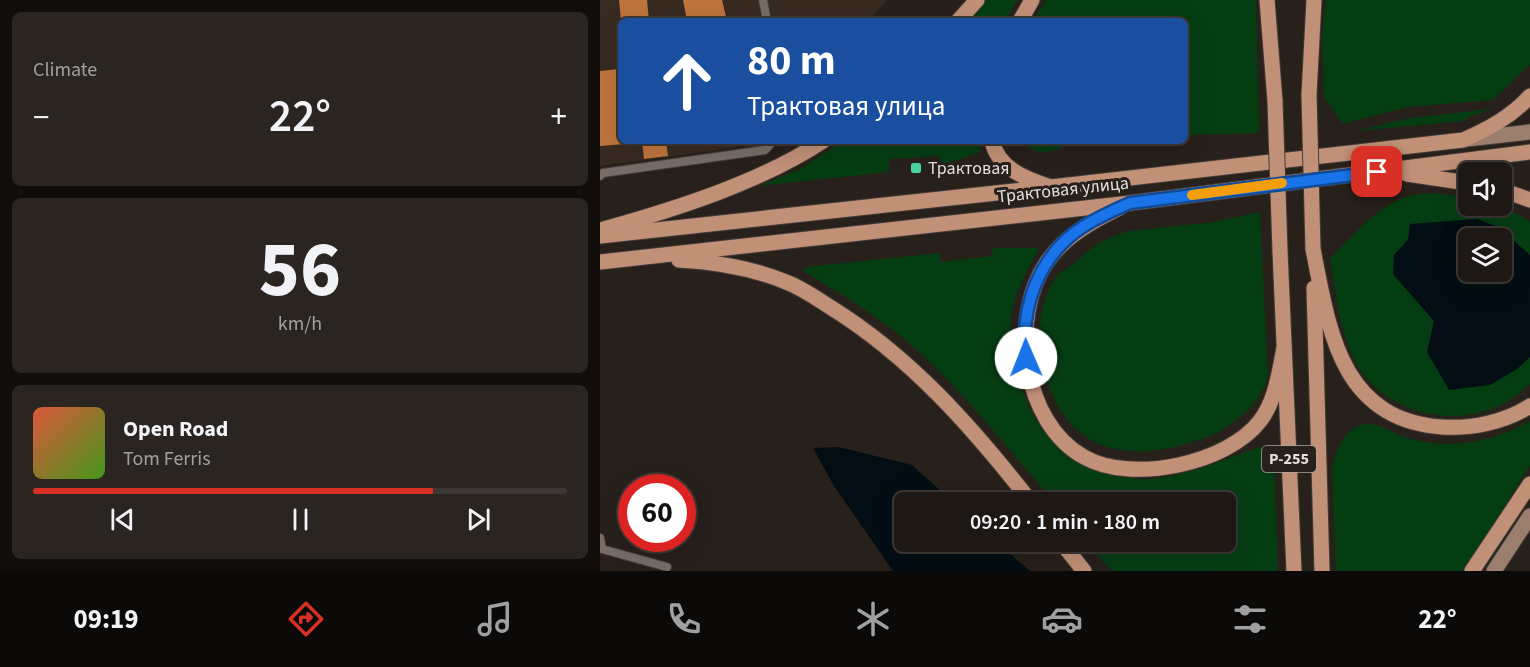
<!DOCTYPE html>
<meta charset="utf-8">
<style>
body{margin:0;font-family:"Source Sans 3",sans-serif;background:#2b2522;color:#f1f3f6;height:100vh;display:flex;flex-direction:column;font-size:22px;white-space:nowrap}
*{box-sizing:border-box;margin:0}
p{font-size:20px;color:#a1a0a0}
.icon{flex:none;width:33px;height:33px;fill:none;stroke:currentColor;stroke-width:2;stroke-linecap:round;stroke-linejoin:round}
.map{position:relative;flex:1;overflow:hidden}
.sheet{display:flex;flex-direction:column;gap:12px;padding:12px;background:#100d0b;width:600px}
.sheet>*{flex:none}
.guide{position:absolute;left:18px;top:18px;width:570px;height:126px;border-radius:9px;box-shadow:0 6px 24px #0002,0 0 0 2px #3c3734;background:#1a4fa0;color:#fff;overflow:hidden}
.controls{position:absolute;left:858px;top:162px;display:grid;gap:12px}
.controls a{display:grid;place-items:center;width:54px;height:54px;border-radius:9px;background:#1e1814;box-shadow:0 6px 24px #0002,0 0 0 2px #3c3734;font-size:30px}
.speed{position:absolute;left:18px;top:474px;display:flex;gap:12px;font-size:30px;font-weight:700;text-align:center}
.speed>*{display:grid;place-content:center;width:78px;height:78px;border-radius:50%;background:#1e1814;box-shadow:0 6px 24px #0002,0 0 0 2px #3c3734;line-height:1}
.speed .limit{border:9px solid #d22;background:#fff;color:#111}
.pin{position:absolute;display:grid;place-items:center;width:51px;height:51px;color:#fff;margin:-26px;border-radius:12px;box-shadow:0 3px 9px #0006}
.me{position:absolute;width:66px;margin:-33px;rotate:359deg;stroke-linejoin:round;filter:drop-shadow(0 0 4px #0008)}
.turn{display:flex;align-items:center;gap:21px;height:126px;padding:0 30px;font-size:27px}
.turn .icon{width:78px;height:78px;stroke-width:2.5}
.turn b{display:block;font-size:42px;line-height:51px}
.big{font-size:45px;font-weight:600;line-height:1.1}
.sheet .card{flex:1;display:flex;flex-direction:column;justify-content:center;gap:9px;min-width:0;padding:0 21px;border-radius:9px;background:#2b2522}
.sheet .dial{align-items:center;gap:0}
.dial b{font-size:78px;line-height:1}
.song{display:flex;align-items:center;gap:18px}
.cover{width:72px;height:72px;border-radius:9px;background:linear-gradient(135deg,hsl(10 70% 55%),hsl(100 70% 35%))}
.played{height:6px;border-radius:3px;background:linear-gradient(90deg,#d93025 75%,#3c3734 75%)}
.keys{display:flex;justify-content:space-around;direction:ltr}
.heat{display:flex;justify-content:space-between;align-items:center;font-size:33px;direction:ltr}
.trip{position:absolute;left:294px;top:492px;width:342px;height:60px;border-radius:9px;background:#1e1814;box-shadow:0 6px 24px #0002,0 0 0 2px #3c3734;font-weight:600;line-height:60px;text-align:center}
.dock{display:flex;height:96px;justify-content:space-around;align-items:center;background:#0c0a08;color:#a1a0a0}
.dock .icon{width:42px;height:42px}
.dock .current{color:#d93025}
.dock b{font-size:27px;color:#f1f3f6}
main{display:flex;flex:1;min-height:0}
.map>svg:first-child{display:block}
.built{fill:#372a21}
.green{fill:#053d13}
.water{fill:#030e14;fill-rule:evenodd}
.building{fill:#be743d}
.lines{fill:none;stroke-linecap:round;stroke-linejoin:round}
.service-casing{stroke:#443c38;stroke-width:10}
.secondary-casing{stroke:#443c38;stroke-width:17}
.primary-casing{stroke:#443c38;stroke-width:17}
.service{stroke:#776d66;stroke-width:8}
.secondary{stroke:#9b7e6e;stroke-width:15}
.primary{stroke:#c09077;stroke-width:15}
.primary-bridge-casing{stroke:#443c38;stroke-width:17;stroke-linecap:butt}
.primary-bridge{stroke:#c09077;stroke-width:15}
.route-casing{stroke:#114b97;stroke-width:15}
.route{stroke:#1a73e8;stroke-width:10}
.slow{stroke:#f59e0b;stroke-width:10}
.poi-dot{fill:#47d49d;stroke:#28201a;stroke-width:2}
.labels{text-anchor:middle;dominant-baseline:central;stroke-width:6;stroke-linejoin:round;paint-order:stroke}
.shield{fill:#28201a;stroke:#aca6a1;stroke-width:1.5}
.shield-label{font-size:16px;font-weight:bold;fill:#e4dfdb}
.poi-label{font-size:18px;fill:#e4dfdb;stroke:#28201a;text-anchor:start}
.street-label{font-size:18px;fill:#e4dfdb;stroke:#28201a}
</style>
<main>
<section class="sheet">
<div class="card"><p>Climate</p>
<div class="heat"><a>−</a><b class="big">22°</b><a>+</a></div>
</div>
<div class="card dial"><b>56</b><p>km/h</p></div>
<div class="card">
<div class="song"><i class="cover"></i><div><b>Open Road</b><p>Tom Ferris</p></div></div>
<div class="played"></div>
<div class="keys"><svg class="icon" aria-label="previous" viewBox="0 0 24 24"><path d="M18 5L8 12l10 7zM5 5v14"/></svg><svg class="icon" aria-label="pause" viewBox="0 0 24 24"><path d="M8 5v14M16 5v14"/></svg><svg class="icon" aria-label="next" viewBox="0 0 24 24"><path d="M6 5l10 7-10 7zM19 5v14"/></svg></div>
</div>
</section>
<div class="map">
<svg width="930" height="571" viewBox="0 0 930 571">
<rect width="100%" height="100%" fill="#28201a"/>
<path class="built" d="M0,0h287l-19,21h-247v120h121l-8,7 -134,18z"/>
<g class="green">
<path d="M385,0h32l-12,21h-39z"/>
<path d="M447,0h209l3,133 -74,2v-114h-152z"/>
<path d="M726,0h204v64l-37,36 -85,7 -65,17 -19,-26 -2,-60z"/>
<path d="M890,109l-23,9 -3,3 -109,10 55,-13z"/>
<path d="M243,141h136l2,11 -41,14 -1,-10 -50,3v13l-131,14 41,-16z"/>
<path d="M422,141h55c-20,8 -39,20 -55,0z"/>
<path d="M832,193l36,4v9c30,0 37,-1 62,16v33l-32,-28 -88,-3 -2,16 -14,15 -1,19 41,47 -7,31 90,17 13,-12v27c-11,9 -21,18 -34,23 -50,22 -115,3 -141,-46 -16,-30 -19,-69 -25,-103 23,-22 50,-56 83,-63 6,-1 13,-1 19,-2z"/>
<path d="M660,212l8,163c-6,28 -37,54 -63,63 -34,11 -67,20 -103,7 -57,-20 -80,-116 -48,-165 5,-8 10,-10 17,-14 6,-4 12,-11 17,-15 12,-10 27,-16 41,-20l85,-9z"/>
<path d="M392,248h47c-11,21 -22,40 -27,63 -4,23 1,49 8,72 18,58 54,91 118,96 37,2 82,-18 118,-31 9,-2 13,3 18,11l4,112h-166l-25,-29h139v-40h-172c-44,-51 -86,-105 -136,-151 -35,-32 -76,-57 -117,-81l13,-4 126,-13 1,9 52,-6z"/>
<path d="M930,421v44l-65,106h-129l-4,-102c3,-18 13,-43 34,-45 14,-1 27,9 39,13 41,14 89,6 125,-16z"/>
</g>
<g class="water">
<path d="M877,219l21,8 32,28v102l-13,12 -27,16 -41,5 -22,-38 7,-31 -41,-47 1,-19 14,-15 2,-16zM868,238h34v34h-34z"/>
<path d="M238,447l74,18 41,37h-49v40h93l33,29h-137l-59,-85 -21,-38z"/>
</g>
<g class="building">
<path d="M19,0h28l2,21h-28z"/>
<path d="M83,0h39l5,21h-40z"/>
<path d="M18,69l3,29v43h5v3l-26,2v-75z"/>
<path d="M42,141h24l2,15 -24,3z"/>
</g>
<g class="lines">
<defs>
<g id="service">
<path d="M163,0l4,21"/>
<path d="M0,176l3,-3 162,-23 8,-9"/>
<path d="M0,538l2,11 65,18"/>
</g>
<g id="secondary">
<path d="M867,139l63,-7"/>
<path d="M894,571l36,-55"/>
</g>
<g id="primary">
<path d="M667,0l8,101"/>
<path d="M358,21l19,-21"/>
<path d="M420,21l12,-21"/>
<path d="M709,95l5,-95"/>
<path d="M392,141c6,27 32,37 56,45"/>
<path d="M807,174l61,9"/>
<path d="M902,190l28,10"/>
<path d="M519,208c-28,14 -54,28 -72,54 -38,55 -25,161 37,195 47,27 143,7 176,-36 16,-21 19,-49 24,-73"/>
<path d="M4,229c72,-20 157,-47 219,-88"/>
<path d="M0,236l451,-49 412,-47c25,-11 48,-23 67,-44"/>
<path d="M713,249c16,81 27,171 129,178 30,2 63,-5 88,-21"/>
<path d="M680,251l14,320"/>
<path d="M79,260c37,2 73,8 107,22 16,6 30,16 44,25 81,50 143,121 201,195"/>
<path d="M0,262l530,-59 400,-51"/>
<path d="M714,288l8,283"/>
<path d="M461,542l23,29"/>
<path d="M872,571l58,-87"/>
</g>
</defs>
<use href="#service" class="service-casing"/>
<use href="#secondary" class="secondary-casing"/>
<use href="#primary" class="primary-casing"/>
<use href="#service" class="service"/>
<use href="#secondary" class="secondary"/>
<use href="#primary" class="primary"/>
<defs>
<g id="primary-bridge">
<path d="M709,95l4,154"/>
<path d="M675,101l5,150"/>
</g>
</defs>
<use href="#primary-bridge" class="primary-bridge-casing"/>
<use href="#primary-bridge" class="primary-bridge"/>
</g>
<g class="lines">
<defs>
<path id="route" d="M426,358c-6,-52 13,-103 58,-132 15,-9 30,-16 46,-23l247,-31"/>
</defs>
<use href="#route" class="route-casing"/>
<use href="#route" class="route"/>
<path class="slow" d="M592,195l90,-12"/>
</g>
<rect class="poi-dot" x="310" y="162" width="12" height="12" rx="3"/>
<g class="labels">
<rect class="shield" x="662" y="446" width="54" height="26" rx="4.5"/>
<g class="shield-label">
<text x="689" y="459">Р-255</text>
</g>
<g class="poi-label">
<text x="328" y="168">Трактовая</text>
</g>
<g class="street-label">
<text transform="translate(463 190) rotate(-6)">Трактовая улица</text>
</g>
</g>
</svg>
<div class="controls">
<a><svg class="icon" aria-label="sound" viewBox="0 0 24 24"><path d="M4 9h4l5-4v14l-5-4H4zM17 9q2 3 0 6"/></svg></a>
<a><svg class="icon" aria-label="layers" viewBox="0 0 24 24"><path d="M12 4l9 5-9 5-9-5zM3 14l9 5 9-5"/></svg></a>
</div>
<div class="speed"><div class="limit">60</div></div>
<div class="pin" style="left:777px;top:172px;background:#d93025"><svg class="icon" aria-label="arrive" viewBox="0 0 24 24"><path d="M6 21V4h12l-3 4 3 4H6"/></svg></div>
<svg class="me" style="left:426px;top:358px" viewBox="-20 -20 40 40"><circle r="19" fill="#fff"/><path d="M0-13L10 11 0 6-10 11z" fill="#1a73e8"/></svg>
<div class="trip">09:20 · 1 min · 180 m</div>
<div class="guide">
<div class="turn"><svg class="icon" aria-label="ahead" viewBox="0 0 24 24"><path d="M12 20V5M6 11l6-6 6 6"/></svg><div><b>80 m</b>Трактовая улица</div></div>
</div>
</div>
</main>
<nav class="dock">
<b>09:19</b>
<svg class="icon current" aria-label="directions" viewBox="0 0 24 24"><path d="M12 3l9 9-9 9-9-9zM9 14v-3h6M13 9l2 2-2 2"/></svg>
<svg class="icon" aria-label="music" viewBox="0 0 24 24"><path d="M9 18V5l10-2v13"/><circle cx="6" cy="18" r="3"/><circle cx="16" cy="16" r="3"/></svg>
<svg class="icon" aria-label="phone" viewBox="0 0 24 24"><path d="M5 4h4l2 5-3 2q2 4 5 5l2-3 5 2v4C11 20 4 13 5 4z"/></svg>
<svg class="icon" aria-label="climate" viewBox="0 0 24 24"><path d="M12 3v18M4 7l16 10M4 17L20 7"/></svg>
<svg class="icon" aria-label="car" viewBox="0 0 24 24"><path d="M5 17H2v-5l4-1 3-4h7l3 4 3 1v5h-3M9 17h6M6 11h13"/><circle cx="7" cy="17" r="2"/><circle cx="17" cy="17" r="2"/></svg>
<svg class="icon" aria-label="filters" viewBox="0 0 24 24"><path d="M4 7h16M4 17h16"/><circle cx="9" cy="7" r="2"/><circle cx="15" cy="17" r="2"/></svg>
<b>22°</b>
</nav>
